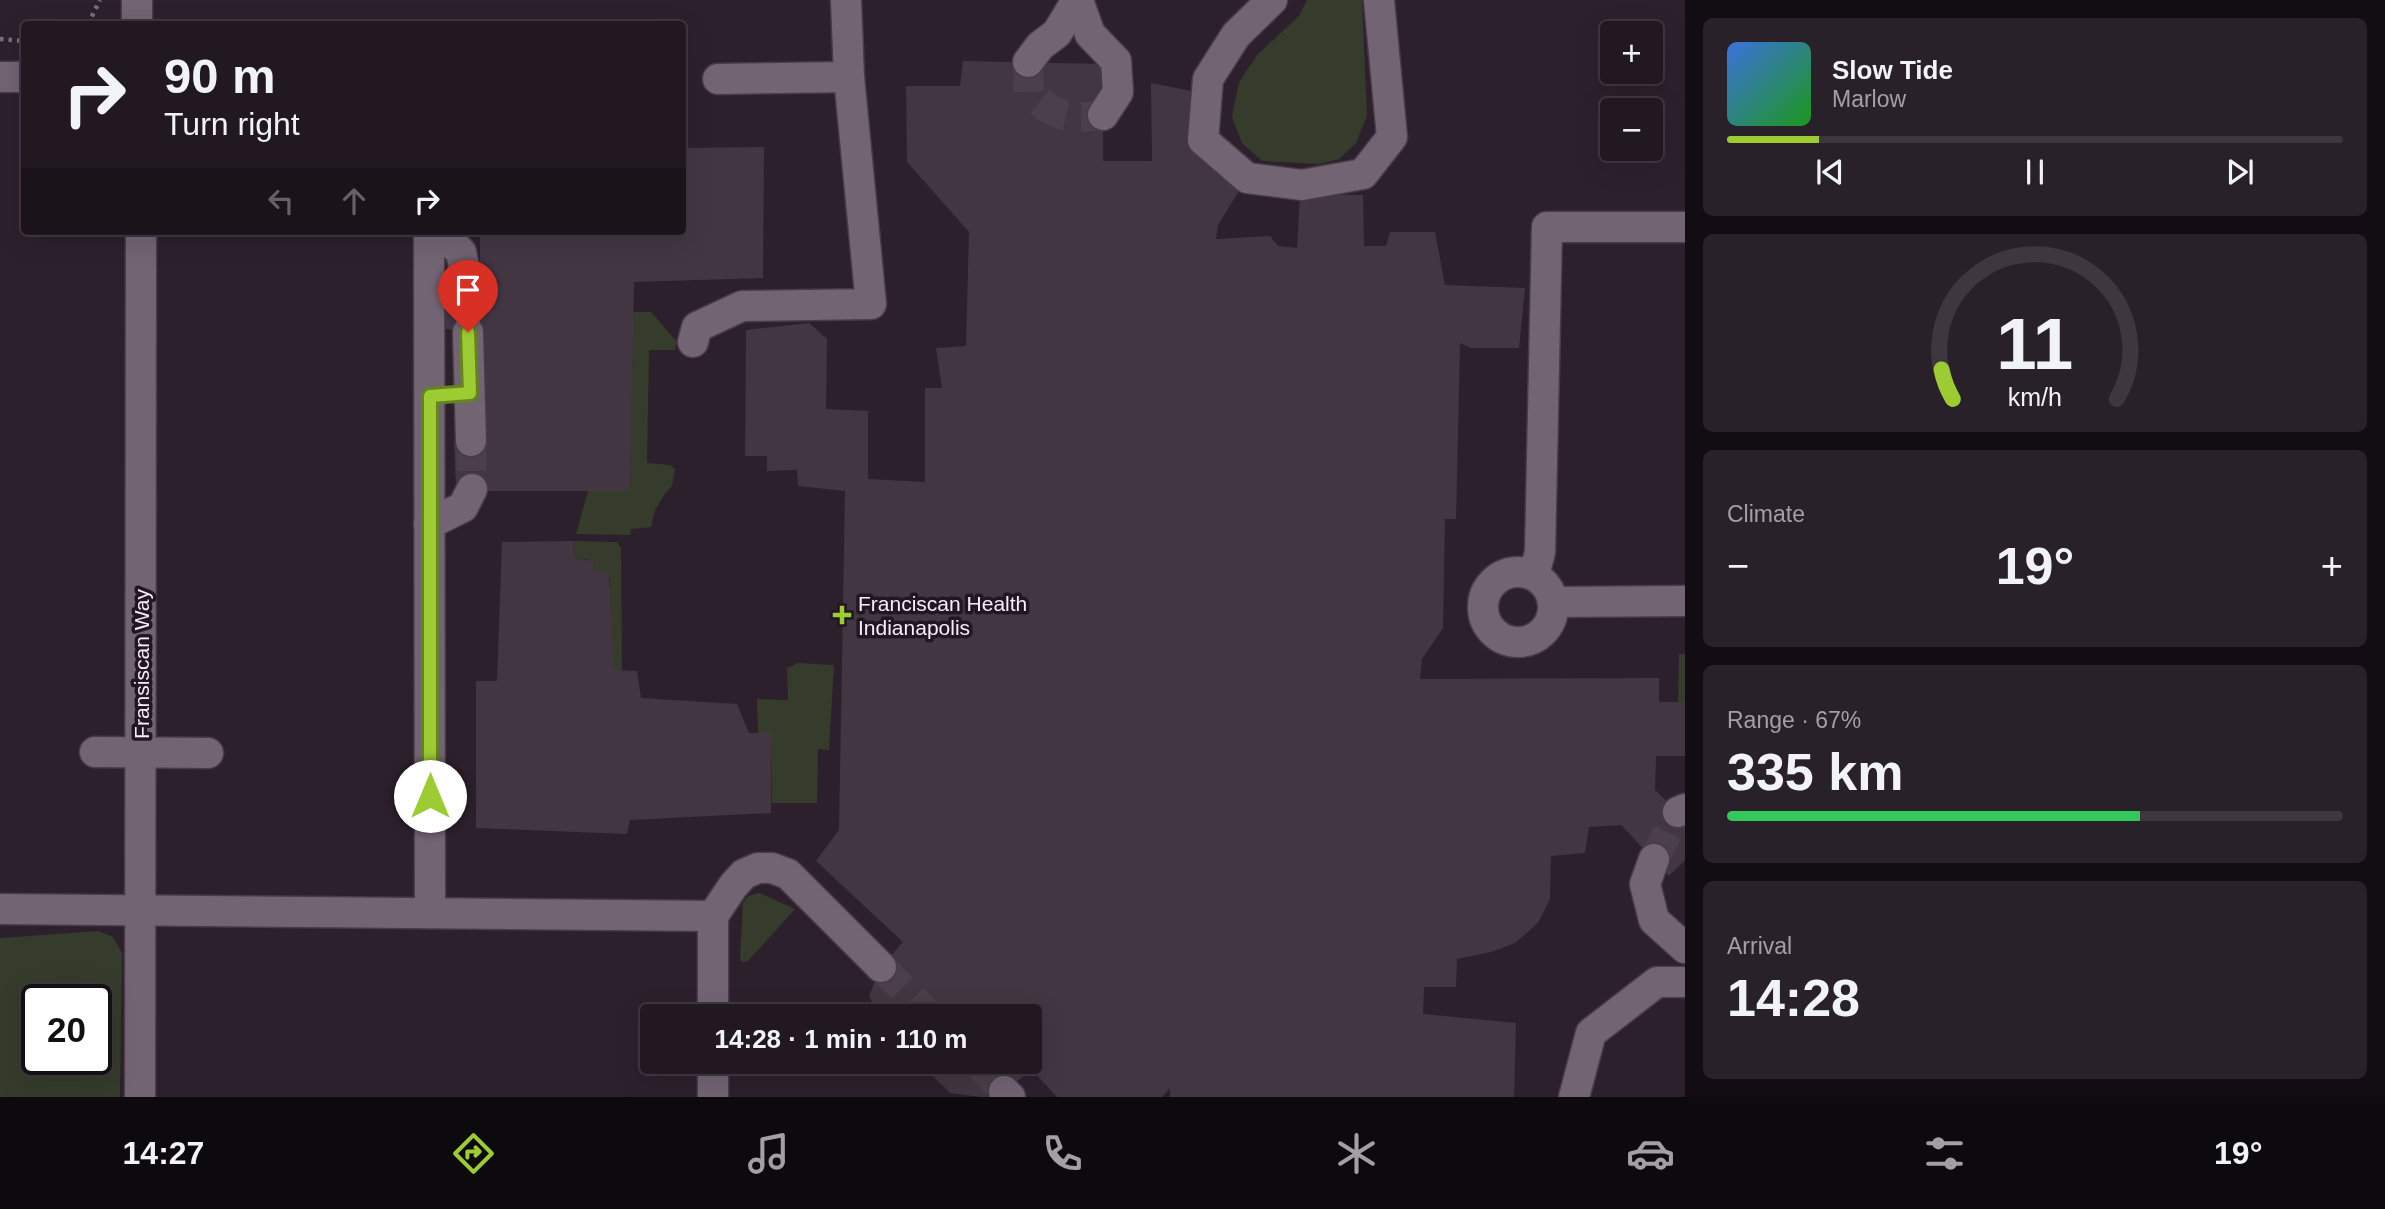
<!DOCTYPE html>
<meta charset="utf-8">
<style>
body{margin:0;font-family:Helvetica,sans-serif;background:#29212a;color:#f1f3f6;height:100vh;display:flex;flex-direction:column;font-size:26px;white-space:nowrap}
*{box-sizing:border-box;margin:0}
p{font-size:23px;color:#a2a0a5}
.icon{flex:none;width:38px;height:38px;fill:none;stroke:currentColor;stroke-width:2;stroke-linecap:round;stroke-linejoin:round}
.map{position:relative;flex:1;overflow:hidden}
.drawer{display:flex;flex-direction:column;gap:18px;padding:18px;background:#120d12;width:700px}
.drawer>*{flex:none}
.banner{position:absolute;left:21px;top:21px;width:665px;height:214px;border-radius:7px;box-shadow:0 7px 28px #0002,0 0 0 2px #3e373f;background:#211821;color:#f1f3f6;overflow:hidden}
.tools{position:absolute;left:1600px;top:21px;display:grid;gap:14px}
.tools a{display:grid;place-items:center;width:63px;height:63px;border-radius:7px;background:#211821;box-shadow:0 7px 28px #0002,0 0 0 2px #3e373f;font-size:35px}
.speed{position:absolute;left:21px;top:984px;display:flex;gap:14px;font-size:35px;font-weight:700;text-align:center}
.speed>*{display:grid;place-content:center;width:91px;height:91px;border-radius:50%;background:#211821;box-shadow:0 7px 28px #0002,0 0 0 2px #3e373f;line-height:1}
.speed .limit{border:4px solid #111;border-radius:10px;background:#fff;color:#111}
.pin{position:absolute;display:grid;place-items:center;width:60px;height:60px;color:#fff;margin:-72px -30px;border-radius:50% 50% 50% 0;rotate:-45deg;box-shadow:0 0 7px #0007}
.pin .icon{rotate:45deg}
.me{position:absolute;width:77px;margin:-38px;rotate:0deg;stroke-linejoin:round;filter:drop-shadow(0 0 5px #0008)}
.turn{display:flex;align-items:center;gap:24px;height:147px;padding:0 28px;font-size:32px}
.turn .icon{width:91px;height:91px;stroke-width:2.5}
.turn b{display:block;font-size:49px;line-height:60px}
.lanes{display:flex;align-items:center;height:66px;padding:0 28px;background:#0003;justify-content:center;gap:35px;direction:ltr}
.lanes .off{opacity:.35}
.big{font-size:52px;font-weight:700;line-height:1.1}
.drawer .tile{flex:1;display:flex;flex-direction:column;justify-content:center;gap:10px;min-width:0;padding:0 24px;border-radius:10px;background:#29212a}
.drawer .dial{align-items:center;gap:0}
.dial svg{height:182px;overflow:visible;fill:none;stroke:#3e373f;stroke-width:7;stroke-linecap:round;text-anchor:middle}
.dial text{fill:#f1f3f6;stroke:none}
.song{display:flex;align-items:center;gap:21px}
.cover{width:84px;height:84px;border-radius:10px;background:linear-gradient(135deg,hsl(220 70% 55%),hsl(120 70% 35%))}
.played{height:7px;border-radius:4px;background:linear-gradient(90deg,#9ccb32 15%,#3e373f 15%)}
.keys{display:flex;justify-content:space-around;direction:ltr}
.heat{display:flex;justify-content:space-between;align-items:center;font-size:38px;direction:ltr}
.charge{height:10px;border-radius:5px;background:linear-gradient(90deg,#34c759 67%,#3e373f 0)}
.trip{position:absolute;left:640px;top:1004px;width:402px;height:70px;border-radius:7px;background:#211821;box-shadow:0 7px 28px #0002,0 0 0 2px #3e373f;font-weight:700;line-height:70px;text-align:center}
.tab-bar{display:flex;height:112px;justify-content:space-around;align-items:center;background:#0d0a0d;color:#a2a0a5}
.tab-bar .icon{width:49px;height:49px}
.tab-bar .selected{color:#9ccb32}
.tab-bar b{font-size:32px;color:#f1f3f6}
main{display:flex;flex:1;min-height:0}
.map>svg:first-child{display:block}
.green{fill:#353c2b;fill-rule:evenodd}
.building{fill:#433643}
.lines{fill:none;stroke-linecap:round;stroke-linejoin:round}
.minor-tunnel{stroke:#4a3f4a;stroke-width:30;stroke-dasharray:30 15;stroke-linecap:butt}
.minor-casing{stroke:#463b46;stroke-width:33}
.path{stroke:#796f79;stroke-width:4.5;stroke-dasharray:3.5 5;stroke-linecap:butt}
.minor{stroke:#726473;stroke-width:30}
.route-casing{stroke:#658420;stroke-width:18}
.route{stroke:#9ccb32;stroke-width:12}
.poi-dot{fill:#9ccb32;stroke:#221622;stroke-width:2.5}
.labels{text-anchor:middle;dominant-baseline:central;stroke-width:7;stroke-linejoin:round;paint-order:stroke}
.poi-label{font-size:21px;fill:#f6edf6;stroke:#221622;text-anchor:start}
.street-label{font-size:21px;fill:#f6edf6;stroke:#221622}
</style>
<main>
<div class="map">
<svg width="1685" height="1097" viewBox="0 0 1685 1097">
<rect width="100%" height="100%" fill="#2c202c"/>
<g class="green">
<path d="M1307,0h55l5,116 -11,27 -17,16 -19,5 -58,-3 -20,-18 -10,-26 7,-35 19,-28 41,-38z"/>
<path d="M633,312h18l26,30 -2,8h-26l-2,113 23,2 5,4 -3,17 -8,9 -9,15 -4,17 -20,2 -1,6 -54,-1 12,-43h42z"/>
<path d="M573,541l44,1 4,6 1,123h-11l-1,-93 -17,-1 -2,-17 -16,-2z"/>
<path d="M1679,654h6v48h-7z"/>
<path d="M798,663l36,2 -5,85 -11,-1 -1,54h-45v-69l-14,-1 -1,-34 31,1 -1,-32z"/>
<path d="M759,893l36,16 -47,52 -5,1 -3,-3 3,-56 5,-7z"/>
<path d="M99,931l14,6 9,16 -2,144h-120v-159zM96,999v60h-59v-60z"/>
</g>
<g class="building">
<path d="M963,61l140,3v97h49l-1,-78 61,12 2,51 33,32 -29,47 -2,14 54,-3 8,10 19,2 3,-53h63l1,51h22l4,-14h45l10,53 80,3 -6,60h-48l-11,-5 -4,176h-11l-2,109 -21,31 -2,20 239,-1v24h26v54h-29l-1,34 30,29v41l-16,16 -48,-51 -32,2 -4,26 -34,3 -1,43 -12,24 -23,20 -24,9 -34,7 -1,28h-32l-1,27 93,9 -2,74h-344v-9l-8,9h-105l-25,-27 -36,27h-15l-31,-4 -31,-31h112v-45h-152l-10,-21 12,-29 22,-25 -87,-81 23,-31 6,-339 -47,-5 -1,-16 -30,1v-15h-22l1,-126 63,-7 18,16 -1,70 42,2v68l57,3v-94h17l-6,-40 30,-2 3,-114 -62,-70 -1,-76h54z"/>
<path d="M764,147l-1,131 -129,4 -4,209h-149l-25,-5 -2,-44 30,-2 -8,-107 -36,-5 2,-46h38v-51h202v-83z"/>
<path d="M573,541l2,17 19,3 -1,9 16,2 5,98 23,1 4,27 96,6 12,29h23l-1,80 -141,7 -3,14 -151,-6v-147h21l5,-139z"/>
</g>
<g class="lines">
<g class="minor-tunnel">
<path d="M1028,62l1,31c25,23 39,27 74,22"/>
<path d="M467,282l1,50"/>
<path d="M471,441l1,48"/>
<path d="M1654,859l24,-47"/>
<path d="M881,967l50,50"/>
<path d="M976,1062l28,29"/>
</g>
<defs>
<g id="minor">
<path d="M1078,0l12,34 26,27 2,31 -15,23"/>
<path d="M1272,0l-36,35 -28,44 -5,61 44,38 55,7 61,-11 29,-37 -13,-137"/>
<path d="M137,24v-24"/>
<path d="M1028,62l12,-16 17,-13 20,-33"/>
<path d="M0,77h24"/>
<path d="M718,79l131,-2"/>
<path d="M429,231l1,682"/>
<path d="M438,231l23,21 6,30"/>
<path d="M468,332l3,109"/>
<path d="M693,342l4,-15 45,-21 129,-2 -22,-227 -3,-77"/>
<path d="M429,524l34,-17 9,-18"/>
<circle cx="1518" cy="607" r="35"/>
<path d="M1534,575l6,-23 7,-325h138"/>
<path d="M1553,602l132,-1"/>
<path d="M95,752l113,1"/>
<path d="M1678,812l7,-3"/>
<path d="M1654,859l-9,25 9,36 31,28"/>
<path d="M0,909l713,7"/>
<path d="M713,1017v-101l20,-30 11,-12 14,-6h14l16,6 93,93"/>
<path d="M713,1062v35"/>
<path d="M1004,1091l6,6"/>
<path d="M140,1097l1,-866"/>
<path d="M1574,1097l17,-64 66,-51h28"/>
</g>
</defs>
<use href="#minor" class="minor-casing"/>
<g class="path">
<path d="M88,24l12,-24"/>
<path d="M0,39l24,2"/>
</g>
<use href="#minor" class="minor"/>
</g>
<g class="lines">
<defs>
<path id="route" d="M430,796v-400l40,-3 -2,-61"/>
</defs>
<use href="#route" class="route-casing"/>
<use href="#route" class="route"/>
</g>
<path class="poi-dot" d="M838.5 604.5h7v7h7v7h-7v7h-7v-7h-7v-7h7z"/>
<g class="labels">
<g class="poi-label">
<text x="858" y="603">Franciscan Health<tspan x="858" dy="24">Indianapolis</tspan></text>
</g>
<g class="street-label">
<text transform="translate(141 664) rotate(-90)">Fransiscan Way</text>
</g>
</g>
</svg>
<div class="tools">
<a>+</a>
<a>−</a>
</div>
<div class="speed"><div class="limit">20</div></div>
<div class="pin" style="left:468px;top:332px;background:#d93025"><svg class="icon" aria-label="arrive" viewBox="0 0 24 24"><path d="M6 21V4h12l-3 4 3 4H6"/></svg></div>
<svg class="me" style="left:430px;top:796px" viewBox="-20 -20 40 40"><circle r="19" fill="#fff"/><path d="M0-13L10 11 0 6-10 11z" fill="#9ccb32"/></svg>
<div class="trip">14:28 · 1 min · 110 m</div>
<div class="banner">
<div class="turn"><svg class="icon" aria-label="right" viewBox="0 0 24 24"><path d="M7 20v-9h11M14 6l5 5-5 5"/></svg><div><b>90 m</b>Turn right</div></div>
<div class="lanes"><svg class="icon off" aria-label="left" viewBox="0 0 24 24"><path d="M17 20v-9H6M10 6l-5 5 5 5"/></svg><svg class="icon off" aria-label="ahead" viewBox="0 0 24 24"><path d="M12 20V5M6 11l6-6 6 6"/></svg><svg class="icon" aria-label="right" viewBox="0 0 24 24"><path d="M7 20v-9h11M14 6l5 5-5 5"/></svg></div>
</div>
</div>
<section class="drawer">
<div class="tile">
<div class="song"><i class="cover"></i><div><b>Slow Tide</b><p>Marlow</p></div></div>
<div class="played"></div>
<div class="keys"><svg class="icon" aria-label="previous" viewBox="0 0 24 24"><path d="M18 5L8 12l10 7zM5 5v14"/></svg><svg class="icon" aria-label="pause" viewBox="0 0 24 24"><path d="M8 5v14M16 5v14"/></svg><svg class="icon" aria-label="next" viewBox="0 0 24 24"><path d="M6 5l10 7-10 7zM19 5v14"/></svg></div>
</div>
<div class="tile dial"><svg viewBox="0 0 100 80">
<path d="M14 69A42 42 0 1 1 86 69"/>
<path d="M14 69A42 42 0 0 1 9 56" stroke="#9ccb32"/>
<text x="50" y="56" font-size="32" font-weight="700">11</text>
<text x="50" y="72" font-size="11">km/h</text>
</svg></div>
<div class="tile"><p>Climate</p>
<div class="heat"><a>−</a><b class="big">19°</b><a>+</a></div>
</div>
<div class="tile"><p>Range · 67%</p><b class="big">335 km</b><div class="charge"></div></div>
<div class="tile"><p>Arrival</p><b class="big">14:28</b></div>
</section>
</main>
<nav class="tab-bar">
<b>14:27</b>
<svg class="icon selected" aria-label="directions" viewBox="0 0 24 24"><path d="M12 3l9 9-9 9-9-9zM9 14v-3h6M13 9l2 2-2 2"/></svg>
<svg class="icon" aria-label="music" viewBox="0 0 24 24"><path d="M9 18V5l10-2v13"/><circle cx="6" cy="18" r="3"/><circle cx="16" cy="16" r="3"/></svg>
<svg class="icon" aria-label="phone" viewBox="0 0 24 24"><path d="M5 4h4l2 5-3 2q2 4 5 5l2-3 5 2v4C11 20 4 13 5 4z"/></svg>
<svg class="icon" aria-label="climate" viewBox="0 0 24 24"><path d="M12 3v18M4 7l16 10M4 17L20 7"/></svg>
<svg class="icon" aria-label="car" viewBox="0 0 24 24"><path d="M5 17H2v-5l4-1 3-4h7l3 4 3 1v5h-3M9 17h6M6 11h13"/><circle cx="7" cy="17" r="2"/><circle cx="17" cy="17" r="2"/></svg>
<svg class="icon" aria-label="filters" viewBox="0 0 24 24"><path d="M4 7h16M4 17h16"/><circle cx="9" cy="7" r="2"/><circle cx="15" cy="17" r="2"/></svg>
<b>19°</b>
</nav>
